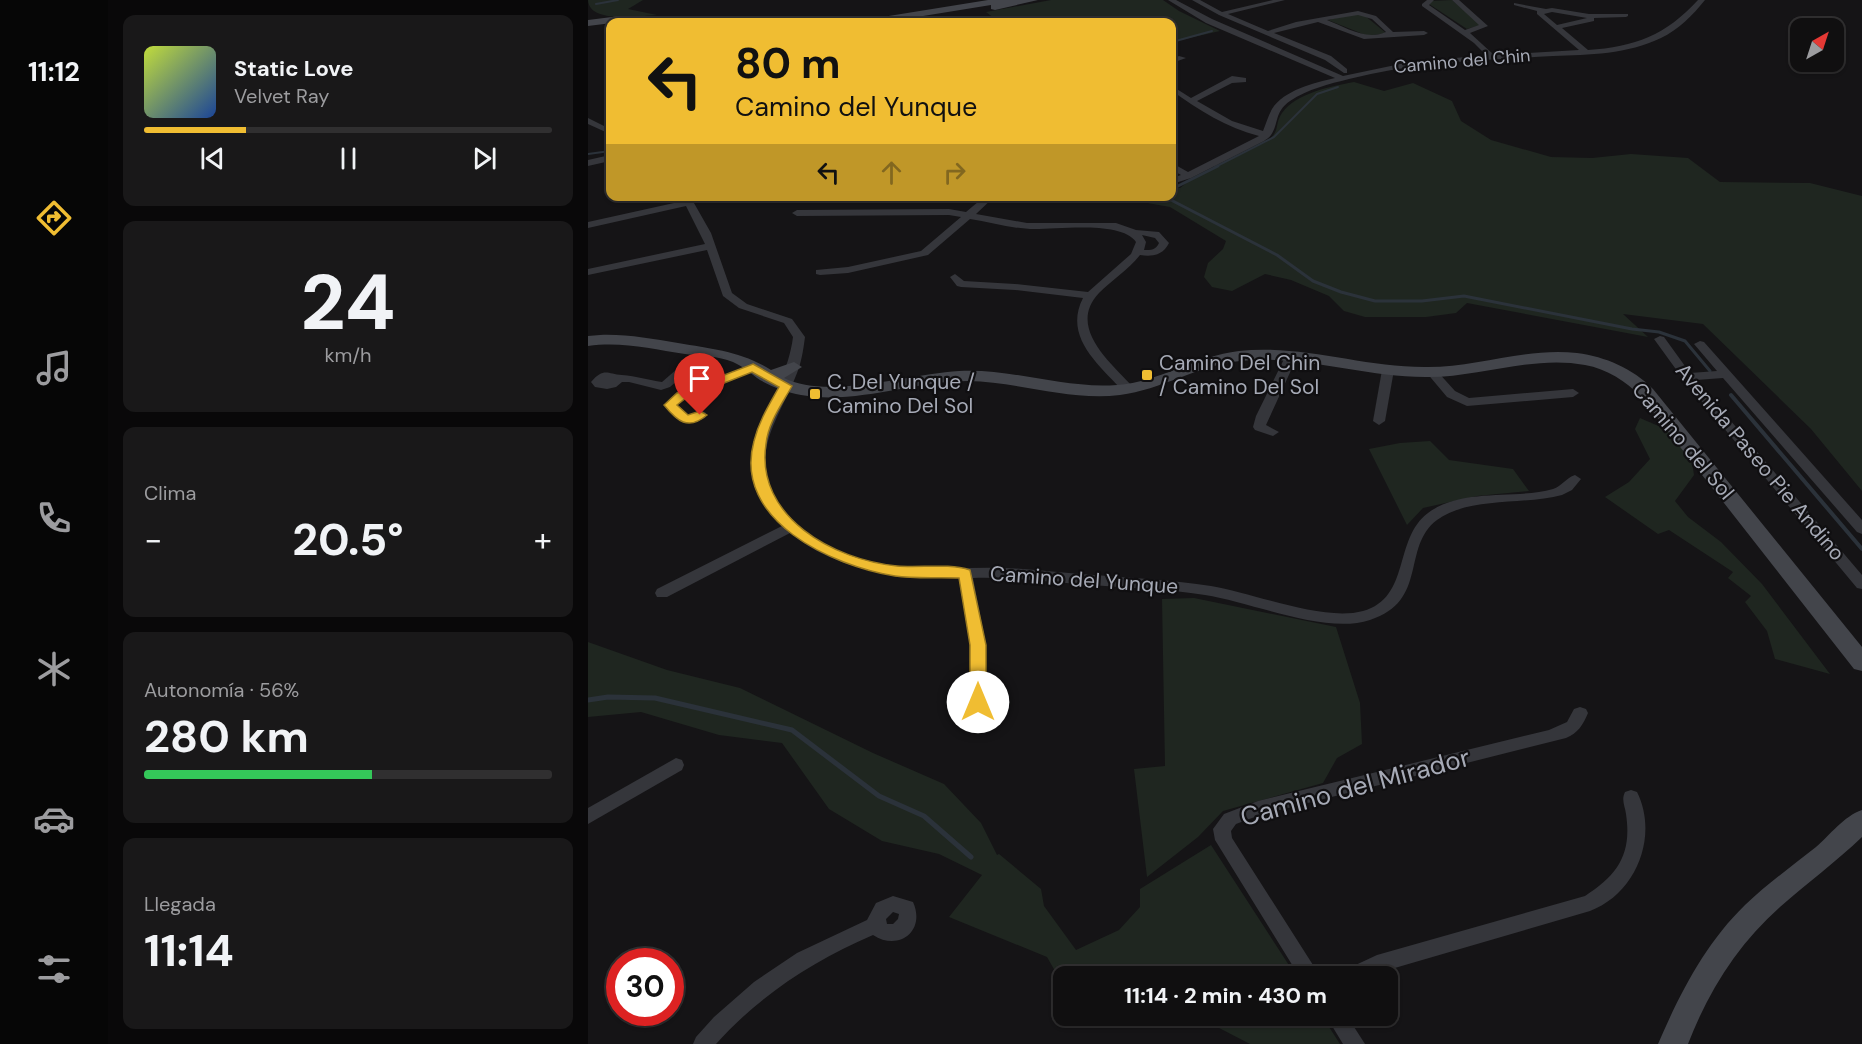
<!DOCTYPE html>
<html lang="es">
<meta charset="utf-8">
<style>
body{margin:0;font-family:"DM Sans",sans-serif;background:#191819;color:#f1f3f6;height:100vh;display:flex;flex-direction:column;font-size:22px;white-space:nowrap}
*{box-sizing:border-box;margin:0}
p{font-size:20px;color:#9c9c9f}
.icon{flex:none;width:33px;height:33px;fill:none;stroke:currentColor;stroke-width:2;stroke-linecap:round;stroke-linejoin:round}
.map{position:relative;flex:1;overflow:hidden}
.sheet{display:flex;flex-direction:column;gap:15px;padding:15px;background:#090809;width:480px}
.sheet>*{flex:none}
.top-card{position:absolute;left:18px;top:18px;width:570px;height:183px;border-radius:12px;box-shadow:0 2px 4px #0004,0 0 0 2px #302f30;background:#f0bd32;color:#111;overflow:hidden}
.needle{width:39px;rotate:39deg}
.fabs{position:absolute;left:1202px;top:18px;display:grid;gap:12px}
.fabs a{display:grid;place-items:center;width:54px;height:54px;border-radius:12px;background:#100f10;box-shadow:0 2px 4px #0004,0 0 0 2px #302f30;font-size:30px}
.speed{position:absolute;left:18px;top:948px;display:flex;gap:12px;font-size:30px;font-weight:700;text-align:center}
.speed>*{display:grid;place-content:center;width:78px;height:78px;border-radius:50%;background:#100f10;box-shadow:0 2px 4px #0004,0 0 0 2px #302f30;line-height:1}
.speed .limit{border:9px solid #d22;background:#fff;color:#111}
.pin{position:absolute;display:grid;place-items:center;width:51px;height:51px;color:#fff;margin:-62px -26px;border-radius:50% 50% 50% 0;rotate:-45deg;box-shadow:0 0 6px #0007}
.pin .icon{rotate:45deg}
.me{position:absolute;width:66px;margin:-33px;rotate:0deg;stroke-linejoin:round;filter:drop-shadow(0 0 4px #0008)}
.turn{display:flex;align-items:center;gap:21px;height:126px;padding:0 30px;font-size:27px}
.turn .icon{width:78px;height:78px;stroke-width:2.5}
.turn b{display:block;font-size:42px;line-height:51px}
.lanes{display:flex;align-items:center;height:57px;padding:0 30px;background:#0003;justify-content:center;gap:30px;direction:ltr}
.lanes .off{opacity:.35}
.big{font-size:45px;font-weight:700;line-height:1.1}
.sheet .card{flex:1;display:flex;flex-direction:column;justify-content:center;gap:9px;min-width:0;padding:0 21px;border-radius:12px;background:#191819}
.sheet .dial{align-items:center;gap:0}
.dial b{font-size:78px;line-height:1}
.song{display:flex;align-items:center;gap:18px}
.cover{width:72px;height:72px;border-radius:9px;background:linear-gradient(135deg,hsl(70 70% 55%),hsl(220 70% 35%))}
.played{height:6px;border-radius:3px;background:linear-gradient(90deg,#f0bd32 25%,#302f30 25%)}
.keys{display:flex;justify-content:space-around;direction:ltr}
.heat{display:flex;justify-content:space-between;align-items:center;font-size:33px;direction:ltr}
.charge{height:9px;border-radius:4px;background:linear-gradient(90deg,#34c759 56%,#302f30 0)}
.trip{position:absolute;left:465px;top:966px;width:345px;height:60px;border-radius:12px;background:#100f10;box-shadow:0 2px 4px #0004,0 0 0 2px #302f30;font-weight:700;line-height:60px;text-align:center}
main{display:flex;flex:1;min-height:0}
.dock{display:flex;flex-direction:column;width:108px;justify-content:space-around;align-items:center;background:#060606;color:#9c9c9f}
.dock .icon{width:42px;height:42px}
.dock .selected{color:#f0bd32}
.dock b{font-size:27px;color:#f1f3f6}
.map>svg:first-child{display:block}
.green{fill:#1f2620}
.lines{fill:none;stroke-linecap:round;stroke-linejoin:round}
.stream-far3{stroke:#2b323a;stroke-width:2}
.stream-far2{stroke:#2b323a;stroke-width:3}
.stream-far1{stroke:#2b323a;stroke-width:4}
.stream{stroke:#2b323a;stroke-width:5}
.street{fill:#35363b;fill-rule:evenodd}
.secondary{fill:#43454b;fill-rule:evenodd}
.route{fill:#f0bd32;stroke:#9c7b20;stroke-width:1.5}
.poi-dot{fill:#f0bd32;stroke:#100f11;stroke-width:2}
.labels{text-anchor:middle;dominant-baseline:central;stroke-width:4.5;stroke-linejoin:round;paint-order:stroke}
.far-street-label{font-size:18px;fill:#a6aab6;stroke:#100f11}
.poi-label{font-size:21px;fill:#a6aab6;stroke:#100f11;text-anchor:start}
.street-label{font-size:21px;fill:#a6aab6;stroke:#100f11}
.near-street-label{font-size:26px;fill:#a6aab6;stroke:#100f11}
</style>
<main>
<nav class="dock">
<b>11:12</b>
<svg class="icon selected" aria-label="directions" viewBox="0 0 24 24"><path d="M12 3l9 9-9 9-9-9zM9 14v-3h6M13 9l2 2-2 2"/></svg>
<svg class="icon" aria-label="music" viewBox="0 0 24 24"><path d="M9 18V5l10-2v13"/><circle cx="6" cy="18" r="3"/><circle cx="16" cy="16" r="3"/></svg>
<svg class="icon" aria-label="phone" viewBox="0 0 24 24"><path d="M5 4h4l2 5-3 2q2 4 5 5l2-3 5 2v4C11 20 4 13 5 4z"/></svg>
<svg class="icon" aria-label="climate" viewBox="0 0 24 24"><path d="M12 3v18M4 7l16 10M4 17L20 7"/></svg>
<svg class="icon" aria-label="car" viewBox="0 0 24 24"><path d="M5 17H2v-5l4-1 3-4h7l3 4 3 1v5h-3M9 17h6M6 11h13"/><circle cx="7" cy="17" r="2"/><circle cx="17" cy="17" r="2"/></svg>
<svg class="icon" aria-label="filters" viewBox="0 0 24 24"><path d="M4 7h16M4 17h16"/><circle cx="9" cy="7" r="2"/><circle cx="15" cy="17" r="2"/></svg>
</nav>
<section class="sheet">
<div class="card">
<div class="song"><i class="cover"></i><div><b>Static Love</b><p>Velvet Ray</p></div></div>
<div class="played"></div>
<div class="keys"><svg class="icon" aria-label="previous" viewBox="0 0 24 24"><path d="M18 5L8 12l10 7zM5 5v14"/></svg><svg class="icon" aria-label="pause" viewBox="0 0 24 24"><path d="M8 5v14M16 5v14"/></svg><svg class="icon" aria-label="next" viewBox="0 0 24 24"><path d="M6 5l10 7-10 7zM19 5v14"/></svg></div>
</div>
<div class="card dial"><b>24</b><p>km/h</p></div>
<div class="card"><p>Clima</p>
<div class="heat"><a>−</a><b class="big">20.5°</b><a>+</a></div>
</div>
<div class="card"><p>Autonomía · 56%</p><b class="big">280 km</b><div class="charge"></div></div>
<div class="card"><p>Llegada</p><b class="big">11:14</b></div>
</section>
<div class="map">
<svg width="1274" height="1044" viewBox="0 0 1274 1044">
<rect width="100%" height="100%" fill="#151416"/>
<g class="green">
<path d="M0,0h55l-15,9 29,6c-17,1 -68,9 -69,-15z"/>
<path d="M463,0h112l16,11 41,20 -48,11v-20h-173l-13,-10z"/>
<path d="M864,0l29,25 -14,4 -38,-25 1,-3z"/>
<path d="M764,14l12,1 22,18 -18,3 -40,-16z"/>
<path d="M766,82l30,9 29,-8 39,18 9,20 30,19 60,17 41,1 39,-4 57,4 32,24 90,1 52,13v295l-51,-62 -108,-105 -80,-10 25,23 -181,-34 -11,10 -30,4h-61l-21,-6 -15,-15 -38,-16 -26,-6 -33,17 -20,-4 -8,-10 4,-14 15,-14 3,-8 -56,-34 -34,-6 -51,2 -33,-2 -20,-4 140,-1v-10l8,2 11,-9 77,-38c13,-12 6,-16 14,-28 14,-20 50,-27 72,-31z"/>
<path d="M1052,418c31,13 50,20 54,57l-19,26 13,16 33,25 41,42 68,90 -55,-15 -8,-28 -22,-29 6,-6 -23,-18 5,-6 -64,-42 -11,4 -53,-37 24,-15 21,-23 -15,-30z"/>
<path d="M842,441l19,19 64,9 16,22 -52,5 -54,12 -16,17 -38,-76 31,-6z"/>
<path d="M606,598l142,29 24,76 2,41 -25,14 -14,25 -100,28 -25,26 -51,40 -13,-108 31,-3 -3,-167z"/>
<path d="M0,642l79,28 73,18 133,65 71,31 37,39 16,32 2,-1 42,35 3,17 32,44 43,-20 21,-23v-18l71,-44 85,131h-232l-1,9 -16,-28 -98,-40 33,-42 -43,-21 -57,-13 -53,-32 -47,-66 -63,-8 -78,-23 -53,5z"/>
<path d="M608,1016h126l18,28h-90z"/>
</g>
<g class="lines">
<g class="stream-far3">
<path d="M8,4l22,-4"/>
<path d="M584,42l40,-11"/>
<path d="M0,154l22,-3"/>
<path d="M627,167l59,-30 43,-43 21,-7"/>
</g>
<g class="stream-far2">
<path d="M584,189l46,-23"/>
<path d="M460,196h42"/>
<path d="M562,196l21,4 106,55 36,26 28,11 34,9h47l42,-5 168,33 27,3 26,9 25,30"/>
</g>
<path class="stream-far1" d="M1143,395l131,154"/>
<path class="stream" d="M0,700l20,-3 47,1 137,32 87,66 45,20 47,41"/>
<g class="street">
<path d="M580,0h8l36,19 131,57 62,-13 81,-8 -12,-12 -52,-37v-2l5,-4h7l-5,5 36,25 14,-5 -27,-25h7l29,26 -18,7 24,22 85,-5 -42,-36v-3l-23,-6v-2l32,6 6,-1 37,6h39v2l-2,1 -32,1v3l-32,7 26,22c47,-3 78,-15 110,-50h7c-12,15 -27,30 -44,38 -33,16 -72,17 -108,18 -68,4 -137,6 -204,23 -20,5 -41,10 -59,22 -16,11 -11,23 -19,34 -2,3 -5,4 -7,6l-73,37 -19,6v-6l9,-3 -9,-5v-7l16,9 71,-36c-32,-8 -60,-26 -87,-45v-5l19,12 41,-22 14,2v4l-14,1 -35,18 35,20 31,10c3,-7 5,-15 9,-22 12,-19 42,-26 63,-31l-129,-55zM964,12l35,6 -30,7 -13,-11z"/>
<path d="M604,0h8l22,12 51,-12h12l-57,14 40,17 28,-9 62,-11 18,5 17,16 31,-1 4,2 -4,2 -60,4 -46,-17 -44,11 57,23 16,13v4h-3l-19,-13 -106,-45zM770,15l14,4 14,13c-20,9 -41,-5 -59,-12z"/>
<path d="M591,56l7,2 -14,5v-4z"/>
<path d="M0,118l22,11v5l-22,-10z"/>
<path d="M22,155v6l-22,5v-6z"/>
<path d="M93,196h9l21,37 21,60 15,11 45,15 13,18c-2,15 -4,28 -10,41 -16,39 -43,73 -23,116 15,32 55,55 88,65 47,13 96,8 144,9 30,1 60,5 90,7 39,3 79,5 117,11 43,7 112,36 152,25 48,-13 30,-72 65,-98 35,-26 86,-13 125,-24 9,-3 13,-11 22,-14l6,4 -9,11 -10,5c-36,10 -95,2 -125,25 -36,27 -8,81 -67,100 -45,15 -118,-18 -165,-25 -38,-6 -76,-7 -114,-10 -39,-3 -78,-8 -118,-7l13,67v57l-13,23 -6,1 -6,-1 -2,-5 11,-19v-56l-11,-67c-61,0 -120,-6 -169,-45l-123,64h-10l-2,-4 2,-4 125,-63c-70,-70 2,-116 11,-189l-9,-14 -45,-15 -16,-12 -16,-46 -119,25v-6l117,-25 -19,-38 -98,22v-6l95,-21z"/>
<path d="M397,196h10l-19,18 51,9h89l20,7 23,2 10,11c-6,12 -16,14 -29,12 -12,15 -28,25 -41,38 -32,34 11,69 33,93l2,3 -2,3h-8c-25,-27 -61,-55 -41,-94l-68,-8 -54,-3 -4,-1 -7,-9 5,-3 9,7 51,3 73,8 43,-38 5,-12c-15,-22 -81,-12 -106,-13 -20,-1 -41,-7 -60,-10l-42,36 -80,18 -28,2 -4,-1v-4l32,-3 73,-16 40,-34 -12,-2 -152,1 -5,-3 5,-3 152,-1 17,3zM554,235l13,3 4,5c-3,7 -8,7 -15,7l2,-8z"/>
<path d="M1072,336l4,1 26,36 27,-2 -23,-27 6,-3 4,1 158,178v14l-5,-2 -134,-154 -27,2 166,195v14l-5,-1 -174,-209 -29,-40z"/>
<path d="M116,348l4,1v4l-38,34 -9,3 -32,-8h-7l-6,5 -9,2 -12,-2 -4,-5c13,-15 16,-8 31,-7 14,1 27,5 40,7l38,-33z"/>
<path d="M704,352l6,3 -32,70 13,7 -6,4 -18,-6 -2,-3 3,-11 30,-61z"/>
<path d="M165,364l4,1v4l-72,30 -8,6 12,10 12,-4 4,1 2,3 -2,3c-22,8 -25,6 -41,-13l13,-12z"/>
<path d="M800,367l6,3 -9,51 -6,4 -6,-4 9,-51z"/>
<path d="M844,369l4,1 19,21 14,7 104,-9 6,4 -6,4 -106,9 -20,-9 -21,-25z"/>
<path d="M992,707l6,2 2,4c-5,12 -10,20 -22,25l-306,77 -24,9 -5,7 1,7 88,138h-21l-84,-136 -2,-11 11,-15 34,-13 291,-71 18,-8 7,-13z"/>
<path d="M88,758l6,2 2,5 -2,5 -94,54v-16z"/>
<path d="M1043,790l6,2c22,44 -1,102 -47,119l-209,61 -9,4h-27l2,-7 30,-14 208,-59c33,-21 47,-42 41,-82 -1,-8 -5,-14 -1,-22z"/>
<path d="M305,896l20,6c13,29 -14,50 -40,33 -60,26 -113,60 -157,109h-23l3,-7 18,-20 40,-35 43,-29 70,-33 9,-17zM305,912l6,2 -1,5 -5,5h-6l-1,-5z"/>
<path d="M738,1016h21l18,28h-22z"/>
</g>
<g class="secondary">
<path d="M400,0h50l-43,10 -4,-1v-4l-105,17h-21l5,-3z"/>
<path d="M32,16l90,3 5,3h-95l-32,4v-6z"/>
<path d="M12,335c27,-1 52,4 78,8 34,6 63,8 93,27l23,-8 8,5 -18,11c43,22 126,-4 175,-7 53,-3 104,18 158,14 42,-3 79,-29 122,-34 63,-7 125,17 189,16 49,0 100,-20 149,-14 29,4 55,15 76,36l209,258v24l-8,-2 -213,-272c-15,-16 -34,-28 -56,-32 -51,-10 -105,12 -156,12 -64,1 -126,-23 -189,-16 -42,4 -79,29 -120,34 -51,6 -101,-13 -152,-14 -55,0 -112,24 -167,14 -14,-3 -29,-8 -41,-15 -9,-6 -16,-13 -27,-18 -15,-6 -32,-6 -48,-8 -33,-5 -64,-13 -97,-8v-10z"/>
<path d="M1274,810v27c-26,25 -55,46 -82,70 -42,37 -72,85 -92,137h-30c22,-51 47,-100 87,-139 22,-21 47,-39 71,-58 14,-12 28,-31 46,-37z"/>
</g>
</g>
<path class="route" d="M165,364l39,22c-10,18 -24,37 -26,58 -11,73 68,116 131,122 24,2 51,-3 73,4l16,75v57l-2,4 -6,2 -5,-2 -3,-4v-57l-11,-67c-21,-1 -43,1 -64,-2 -62,-10 -163,-55 -141,-135 5,-20 15,-36 25,-54l-27,-15 -66,26 -9,7 11,10 12,-4 7,4c-19,16 -30,6 -43,-10l13,-12z"/>
<g class="poi-dot">
<rect x="553" y="369" width="12" height="12" rx="3"/>
<rect x="221" y="388" width="12" height="12" rx="3"/>
</g>
<g class="labels">
<g class="far-street-label">
<text transform="translate(874 61) rotate(-5)">Camino del Chin</text>
</g>
<g class="poi-label">
<text x="571" y="363">Camino Del Chin<tspan x="571" dy="24">/ Camino Del Sol</tspan></text>
<text x="239" y="382">C. Del Yunque /<tspan x="239" dy="24">Camino Del Sol</tspan></text>
</g>
<g class="street-label">
<text transform="translate(1095 441) rotate(50)">Camino del Sol</text>
<text transform="translate(1172 462) rotate(50)">Avenida Paseo Pie Andino</text>
<text transform="translate(496 580) rotate(4)">Camino del Yunque</text>
</g>
<g class="near-street-label">
<text transform="translate(767 787) rotate(-15)">Camino del Mirador</text>
</g>
</g>
</svg>
<div class="fabs">
<a><svg class="needle" viewBox="-14 -14 28 28"><path d="M0-13l5 13h-10z" fill="#e53935"/><path d="M0 13l5-13h-10z" fill="#9c9c9f"/></svg></a>
</div>
<div class="speed"><div class="limit">30</div></div>
<div class="pin" style="left:112px;top:415px;background:#d93025"><svg class="icon" aria-label="arrive" viewBox="0 0 24 24"><path d="M6 21V4h12l-3 4 3 4H6"/></svg></div>
<svg class="me" style="left:390px;top:702px" viewBox="-20 -20 40 40"><circle r="19" fill="#fff"/><path d="M0-13L10 11 0 6-10 11z" fill="#f0bd32"/></svg>
<div class="trip">11:14 · 2 min · 430 m</div>
<div class="top-card">
<div class="turn"><svg class="icon" aria-label="left" viewBox="0 0 24 24"><path d="M17 20v-9H6M10 6l-5 5 5 5"/></svg><div><b>80 m</b>Camino del Yunque</div></div>
<div class="lanes"><svg class="icon" aria-label="left" viewBox="0 0 24 24"><path d="M17 20v-9H6M10 6l-5 5 5 5"/></svg><svg class="icon off" aria-label="ahead" viewBox="0 0 24 24"><path d="M12 20V5M6 11l6-6 6 6"/></svg><svg class="icon off" aria-label="right" viewBox="0 0 24 24"><path d="M7 20v-9h11M14 6l5 5-5 5"/></svg></div>
</div>
</div>
</main>
